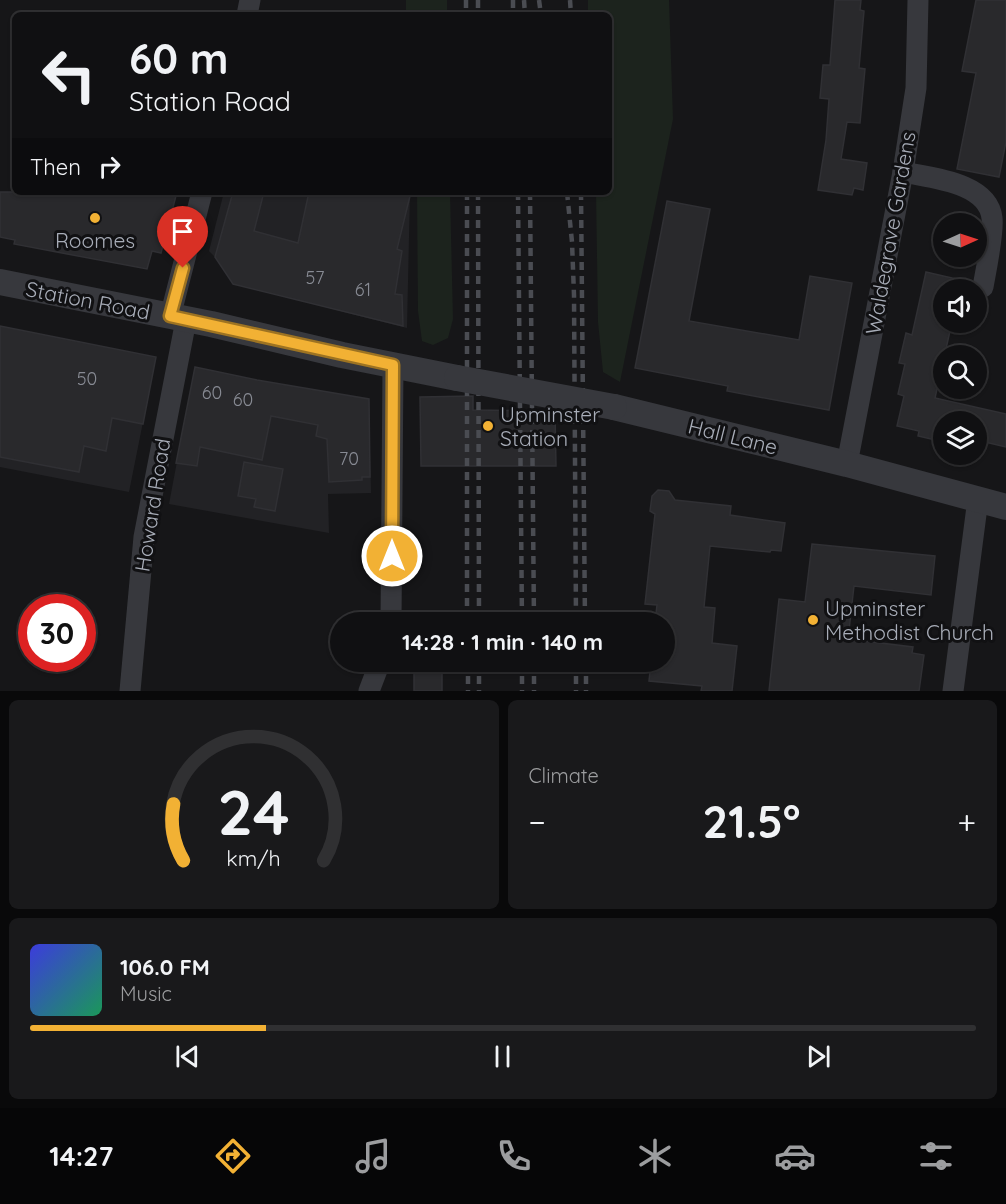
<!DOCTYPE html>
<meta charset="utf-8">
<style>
body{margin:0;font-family:Quicksand,sans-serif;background:#19191b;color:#f1f3f6;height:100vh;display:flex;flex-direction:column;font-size:22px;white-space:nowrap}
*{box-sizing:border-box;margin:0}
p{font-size:20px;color:#9c9d9f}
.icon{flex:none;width:33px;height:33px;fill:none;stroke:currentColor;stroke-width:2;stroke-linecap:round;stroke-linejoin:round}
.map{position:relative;height:691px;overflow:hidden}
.panel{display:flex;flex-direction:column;gap:9px;padding:9px;background:#09090a;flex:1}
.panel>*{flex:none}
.top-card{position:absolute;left:12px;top:12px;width:600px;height:183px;border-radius:9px;box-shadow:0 2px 4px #0004,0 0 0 2px #303032;background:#101012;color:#f1f3f6;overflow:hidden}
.needle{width:39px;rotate:87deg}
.controls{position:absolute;left:933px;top:213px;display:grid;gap:12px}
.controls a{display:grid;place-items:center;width:54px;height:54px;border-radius:50%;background:#101012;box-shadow:0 2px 4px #0004,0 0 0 2px #303032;font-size:30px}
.speed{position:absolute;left:18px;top:594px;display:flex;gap:12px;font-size:30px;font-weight:700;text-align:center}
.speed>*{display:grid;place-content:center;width:78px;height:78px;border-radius:50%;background:#101012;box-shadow:0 2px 4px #0004,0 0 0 2px #303032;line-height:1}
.speed .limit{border:9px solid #d22;background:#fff;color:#111}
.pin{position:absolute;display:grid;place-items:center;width:51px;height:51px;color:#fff;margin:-62px -26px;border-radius:50% 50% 50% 0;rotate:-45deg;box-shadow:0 0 6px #0007}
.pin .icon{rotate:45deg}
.me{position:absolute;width:66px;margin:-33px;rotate:0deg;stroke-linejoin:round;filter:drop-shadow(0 0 4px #0008)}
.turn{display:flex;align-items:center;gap:21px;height:126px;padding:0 18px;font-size:27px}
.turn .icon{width:78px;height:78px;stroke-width:2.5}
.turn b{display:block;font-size:42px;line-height:51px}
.then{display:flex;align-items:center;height:57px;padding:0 18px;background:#0003;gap:12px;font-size:22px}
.big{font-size:45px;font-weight:700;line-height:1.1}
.panel .card{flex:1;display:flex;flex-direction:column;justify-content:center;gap:9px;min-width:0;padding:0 21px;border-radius:9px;background:#19191b}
.panel .dial{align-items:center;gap:0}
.dial svg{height:156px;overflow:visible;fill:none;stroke:#303032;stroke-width:7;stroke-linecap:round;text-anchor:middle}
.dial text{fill:#f1f3f6;stroke:none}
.song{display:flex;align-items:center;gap:18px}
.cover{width:72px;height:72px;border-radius:9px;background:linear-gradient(135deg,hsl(240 70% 55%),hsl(150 70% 35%))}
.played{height:6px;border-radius:3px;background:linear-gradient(90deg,#f2b134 25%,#303032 25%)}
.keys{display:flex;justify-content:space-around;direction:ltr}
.heat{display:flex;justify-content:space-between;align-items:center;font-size:33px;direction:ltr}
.panel .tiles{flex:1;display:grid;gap:9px;grid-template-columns:1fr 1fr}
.card:last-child{grid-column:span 2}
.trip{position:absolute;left:330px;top:612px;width:345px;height:60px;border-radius:30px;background:#101012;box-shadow:0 2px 4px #0004,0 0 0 2px #303032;font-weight:700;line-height:60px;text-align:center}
.tab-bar{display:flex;height:96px;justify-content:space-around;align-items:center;background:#060607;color:#9c9d9f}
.tab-bar .icon{width:42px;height:42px}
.tab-bar .selected{color:#f2b134}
.tab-bar b{font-size:27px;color:#f1f3f6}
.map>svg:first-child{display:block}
.built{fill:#222225}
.green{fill:#1c231d}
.building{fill:#29292c;stroke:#303034;stroke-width:1.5}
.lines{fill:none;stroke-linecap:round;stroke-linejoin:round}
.minor{stroke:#37383d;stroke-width:21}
.tertiary{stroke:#37383d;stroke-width:26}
.rail{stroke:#4a4c52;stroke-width:4.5;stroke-dasharray:8 6;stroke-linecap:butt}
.tertiary-bridge{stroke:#37383d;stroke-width:26}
.route-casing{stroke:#9d7322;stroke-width:15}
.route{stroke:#f2b134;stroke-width:10}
.poi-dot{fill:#f2b134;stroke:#111113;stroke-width:2}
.labels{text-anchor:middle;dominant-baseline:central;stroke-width:6;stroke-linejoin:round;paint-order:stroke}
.number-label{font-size:18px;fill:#888b94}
.street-label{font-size:21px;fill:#a8adb8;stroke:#111113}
.poi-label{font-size:21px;fill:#a8adb8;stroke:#111113;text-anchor:start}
</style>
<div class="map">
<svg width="1006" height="691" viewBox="0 0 1006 691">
<rect width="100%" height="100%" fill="#161618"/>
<g class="built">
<path d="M224,192h186l-3,136 -174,-44 -18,-27 -6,-6z"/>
<path d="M0,326l156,31 -27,135 -129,-25z"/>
<path d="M194,371l175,28 2,94 -43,1 1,39 -160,-29z"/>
</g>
<g class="green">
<rect x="406" y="0" width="41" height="15"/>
<path d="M588,0h81l4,119 -53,263 -17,-10 -5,-50 -2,-130h13v-177h-21z"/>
<path d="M417,192h33l3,127 -5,19 -15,7 -11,-4 -4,-30z"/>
</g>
<g class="building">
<path d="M835,0h26l-1,10 4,1 -5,57 6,1 -5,54 -13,-1 -6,37 26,4 -4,27 -9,-2 -2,7 -34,-5 8,-50 3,-41 -9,-1 3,-33h7z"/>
<path d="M976,0h30v142l-7,35 -42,-8 19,-96 -14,-2z"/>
<path d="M0,192h177l-16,61 -9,-2 -5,18 -133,-25 1,-4 -15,-3z"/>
<path d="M233,192h31l-10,39 44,12 11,-51h97v3l4,1 -13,53 5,2 -7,43 7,1 1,31 -170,-42 -18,-27z"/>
<path d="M667,201l43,8 -21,112 110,19 11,-64 42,7 -23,127 -102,-19 1,-5 -93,-18z"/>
<path d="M926,272l35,8 -2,10h-15v32h8l-17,76 71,16v33l-30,-7v-18h-32v20l-26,-6 1,-5 -22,-5 7,-30 -6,-2 7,-30 -6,-1 7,-30 6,2z"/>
<path d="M0,326l156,31 -13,67 -31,-6 -6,33 -22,-5 -5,26 -79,-15z"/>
<path d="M195,367l62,13 112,19 1,78h-8v3l-33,2 -2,-43 -11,-3 2,-11 -47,-9 -9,44 -62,-13 -3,19 -21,-3z"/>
<path d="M473,396v14l82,1 1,55h-135l-1,-69z"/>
<path d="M244,462l39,7 -8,42 -21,-4 2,-8 -18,-3z"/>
<path d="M658,490l11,1 6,9 56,6 -1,9 55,8 -4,28 -10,-1 -1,2 -60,-6 -6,61 11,1 -3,35 25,3 -5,45h-31l1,-5 -53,-5 2,-19h13v-40h-9l2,-17 -12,-1 10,-90 -5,-3 2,-15z"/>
<path d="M812,544l123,12 -4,39 -77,-9 -6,53 65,8 -1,6 12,2 -5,36h-150l10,-92 26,3z"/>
<rect x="414" y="662" width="28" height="29"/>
</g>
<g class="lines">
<g class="minor">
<path d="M247,15l3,-15"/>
<path d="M903,172c28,6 85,10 89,46 2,14 -6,52 -9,69"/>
<path d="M170,317l32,-125"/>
<path d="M847,464l56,-292 13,-84 2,-88"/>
<path d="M391,622l2,-257"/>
<path d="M130,691l14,-154 42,-217"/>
<path d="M369,691l11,-29"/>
<path d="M953,691l25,-192"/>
</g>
<g class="tertiary">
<path d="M0,282l211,42 131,31 115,23"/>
<path d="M614,407l233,57 159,43"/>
</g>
<g class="rail">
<path d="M466,0v15"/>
<path d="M478,0v15"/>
<path d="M513,0v15"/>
<path d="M524,0l1,15"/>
<path d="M539,0l2,15"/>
<path d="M570,0l1,15"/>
<path d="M467,192v430"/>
<path d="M478,192l1,430"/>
<path d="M518,192l4,430"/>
<path d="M530,192l4,430"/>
<path d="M567,192l5,50 2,53 2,327"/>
<path d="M581,192l4,430"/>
<path d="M468,662v29"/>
<path d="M479,662v29"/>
<path d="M522,662v29"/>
<path d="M534,662v29"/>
<path d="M576,662v29"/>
<path d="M586,662v29"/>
</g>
<path class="tertiary-bridge" d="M457,378l157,29"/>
</g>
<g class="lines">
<defs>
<path id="route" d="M183,268l-13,48 223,49 -1,191"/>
</defs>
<use href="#route" class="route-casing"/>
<use href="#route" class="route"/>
</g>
<g class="poi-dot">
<circle cx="95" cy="218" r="6"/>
<circle cx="488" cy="426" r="6"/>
<circle cx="813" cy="620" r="6"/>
</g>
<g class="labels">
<g class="number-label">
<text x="315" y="277">57</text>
<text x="363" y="289">61</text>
<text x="87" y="378">50</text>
<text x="212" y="392">60</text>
<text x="243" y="399">60</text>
<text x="349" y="458">70</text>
</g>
<g class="street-label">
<text transform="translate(890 233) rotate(-80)">Waldegrave Gardens</text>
<text transform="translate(88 300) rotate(11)">Station Road</text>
<text transform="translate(733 436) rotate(14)">Hall Lane</text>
<text transform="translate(152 505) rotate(-81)">Howard Road</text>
</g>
<g class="poi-label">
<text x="95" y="240" text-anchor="middle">Roomes</text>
<text x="500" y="414">Upminster<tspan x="500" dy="24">Station</tspan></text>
<text x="825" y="608">Upminster<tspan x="825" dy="24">Methodist Church</tspan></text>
</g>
</g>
</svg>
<div class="controls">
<a><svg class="needle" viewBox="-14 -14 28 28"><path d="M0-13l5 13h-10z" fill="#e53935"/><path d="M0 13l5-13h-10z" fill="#9c9d9f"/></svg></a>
<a><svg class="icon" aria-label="sound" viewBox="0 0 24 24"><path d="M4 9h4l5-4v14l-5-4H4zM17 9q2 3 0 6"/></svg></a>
<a><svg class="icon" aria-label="search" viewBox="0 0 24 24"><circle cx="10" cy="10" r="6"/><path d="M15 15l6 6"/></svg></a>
<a><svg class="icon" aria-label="layers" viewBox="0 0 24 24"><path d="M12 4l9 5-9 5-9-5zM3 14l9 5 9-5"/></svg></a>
</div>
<div class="speed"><div class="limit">30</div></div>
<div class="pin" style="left:183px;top:268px;background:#d93025"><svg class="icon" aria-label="arrive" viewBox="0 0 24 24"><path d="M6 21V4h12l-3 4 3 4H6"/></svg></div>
<svg class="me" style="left:392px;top:556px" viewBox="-20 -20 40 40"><circle r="17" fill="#f2b134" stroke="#fff" stroke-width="3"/><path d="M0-11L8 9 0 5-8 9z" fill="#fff"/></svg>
<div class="trip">14:28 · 1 min · 140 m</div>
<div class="top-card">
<div class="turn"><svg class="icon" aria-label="left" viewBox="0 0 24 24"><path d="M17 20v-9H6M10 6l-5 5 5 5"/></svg><div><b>60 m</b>Station Road</div></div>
<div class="then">Then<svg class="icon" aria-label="right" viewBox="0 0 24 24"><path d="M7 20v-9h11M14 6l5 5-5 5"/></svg></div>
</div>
</div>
<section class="panel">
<div class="tiles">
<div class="card dial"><svg viewBox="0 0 100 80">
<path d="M14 69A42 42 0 1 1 86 69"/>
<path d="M14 69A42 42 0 0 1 9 40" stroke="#f2b134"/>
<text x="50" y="56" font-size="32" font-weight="700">24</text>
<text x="50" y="72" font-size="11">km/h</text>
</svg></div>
<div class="card"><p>Climate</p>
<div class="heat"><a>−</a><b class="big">21.5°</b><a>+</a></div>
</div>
<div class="card">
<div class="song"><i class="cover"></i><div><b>106.0 FM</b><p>Music</p></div></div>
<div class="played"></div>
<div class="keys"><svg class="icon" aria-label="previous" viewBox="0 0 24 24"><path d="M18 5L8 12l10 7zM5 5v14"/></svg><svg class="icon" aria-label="pause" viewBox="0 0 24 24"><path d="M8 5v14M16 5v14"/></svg><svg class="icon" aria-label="next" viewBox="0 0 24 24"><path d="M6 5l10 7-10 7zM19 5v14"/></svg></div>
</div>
</div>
</section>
<nav class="tab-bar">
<b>14:27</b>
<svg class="icon selected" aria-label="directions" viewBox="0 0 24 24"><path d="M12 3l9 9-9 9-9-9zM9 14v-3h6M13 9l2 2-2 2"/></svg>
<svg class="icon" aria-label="music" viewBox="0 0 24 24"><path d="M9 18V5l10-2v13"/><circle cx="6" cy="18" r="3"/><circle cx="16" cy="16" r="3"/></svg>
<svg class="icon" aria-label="phone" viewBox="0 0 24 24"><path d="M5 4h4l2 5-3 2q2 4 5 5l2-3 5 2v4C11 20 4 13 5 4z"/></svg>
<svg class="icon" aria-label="climate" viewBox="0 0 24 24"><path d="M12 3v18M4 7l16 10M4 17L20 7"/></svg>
<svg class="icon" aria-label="car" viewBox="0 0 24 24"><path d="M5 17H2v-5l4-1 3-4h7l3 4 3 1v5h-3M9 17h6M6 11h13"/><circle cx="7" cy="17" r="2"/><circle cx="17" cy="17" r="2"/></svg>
<svg class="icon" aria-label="filters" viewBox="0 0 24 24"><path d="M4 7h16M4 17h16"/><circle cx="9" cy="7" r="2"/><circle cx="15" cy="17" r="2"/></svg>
</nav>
